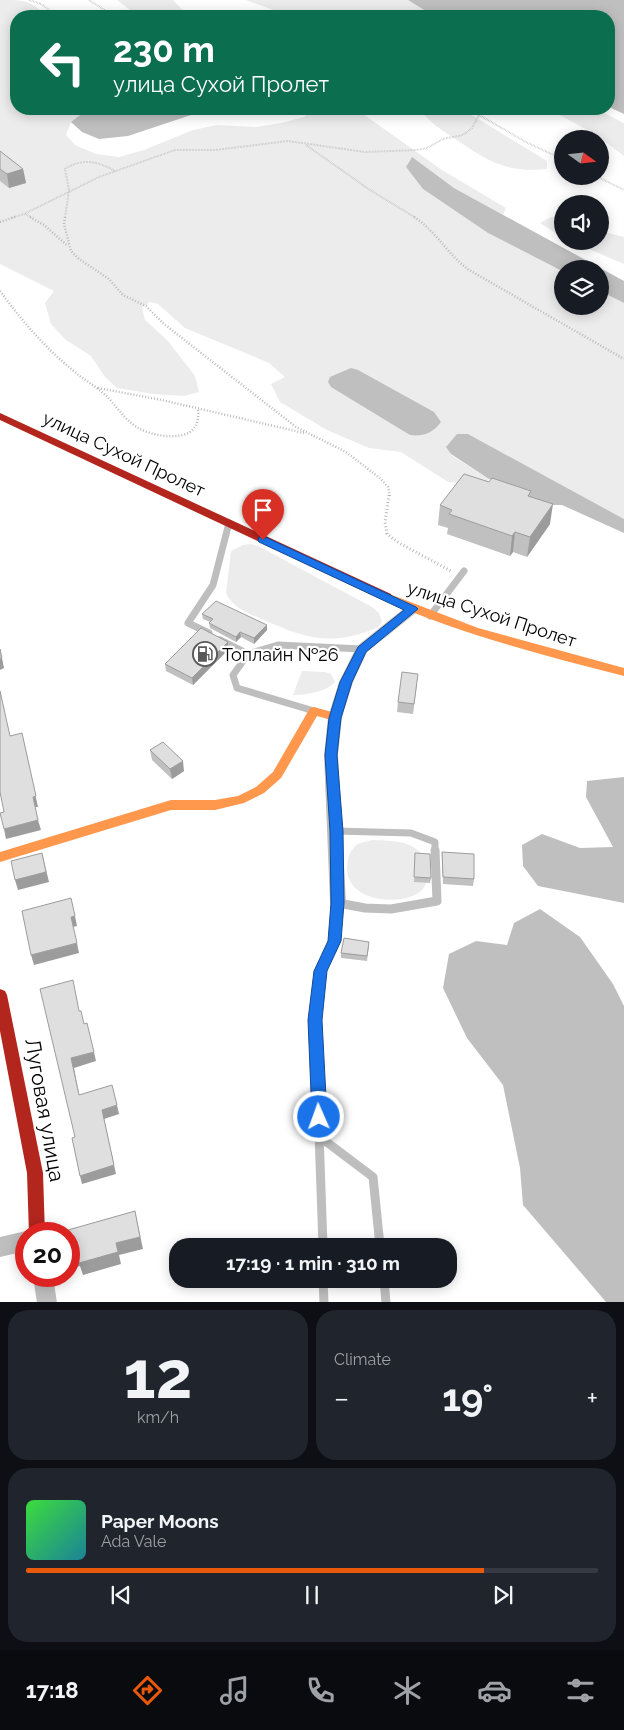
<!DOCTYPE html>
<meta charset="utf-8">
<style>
body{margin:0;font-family:Raleway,sans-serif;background:#20242c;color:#f1f3f6;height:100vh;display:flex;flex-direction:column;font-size:19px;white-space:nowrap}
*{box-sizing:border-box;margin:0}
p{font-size:16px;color:#9ea1a6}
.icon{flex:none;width:28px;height:28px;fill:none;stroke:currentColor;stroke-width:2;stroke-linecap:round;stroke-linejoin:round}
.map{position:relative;height:1302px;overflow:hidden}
.panel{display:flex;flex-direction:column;gap:8px;padding:8px;background:#0d0f14;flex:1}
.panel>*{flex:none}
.guide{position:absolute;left:10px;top:10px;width:605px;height:105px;border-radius:20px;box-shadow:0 2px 12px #0003;background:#0b6e4f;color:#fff;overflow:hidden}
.needle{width:32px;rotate:105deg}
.buttons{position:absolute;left:554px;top:130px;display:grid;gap:10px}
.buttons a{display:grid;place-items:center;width:55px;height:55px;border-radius:50%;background:#171b24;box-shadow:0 2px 12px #0003;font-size:25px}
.speed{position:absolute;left:15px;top:1222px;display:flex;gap:10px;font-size:25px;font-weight:700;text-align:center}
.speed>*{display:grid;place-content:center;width:65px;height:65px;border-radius:50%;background:#171b24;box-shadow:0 2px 12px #0003;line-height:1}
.speed .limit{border:8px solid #d22;background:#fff;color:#111}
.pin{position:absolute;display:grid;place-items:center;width:42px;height:42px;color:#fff;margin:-51px -21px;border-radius:50% 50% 50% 0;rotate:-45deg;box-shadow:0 0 5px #0007}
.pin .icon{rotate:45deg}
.me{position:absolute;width:55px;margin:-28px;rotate:358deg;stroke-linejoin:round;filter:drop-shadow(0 0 4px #0008)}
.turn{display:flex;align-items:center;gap:18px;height:105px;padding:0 20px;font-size:22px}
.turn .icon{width:65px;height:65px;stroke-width:2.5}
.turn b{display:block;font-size:35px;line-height:42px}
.big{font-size:38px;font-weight:700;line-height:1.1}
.panel .card{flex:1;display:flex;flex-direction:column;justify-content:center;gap:8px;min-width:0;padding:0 18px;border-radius:20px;background:#20242c}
.panel .dial{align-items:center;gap:0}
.dial b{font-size:65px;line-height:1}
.song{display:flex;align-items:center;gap:15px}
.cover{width:60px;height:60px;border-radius:8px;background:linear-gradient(135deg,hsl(120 70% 55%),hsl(190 70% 35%))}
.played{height:5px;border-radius:2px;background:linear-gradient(90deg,#ea580c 80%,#363941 80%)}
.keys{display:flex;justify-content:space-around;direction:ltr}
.heat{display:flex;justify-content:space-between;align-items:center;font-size:28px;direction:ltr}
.panel .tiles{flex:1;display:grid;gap:8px;grid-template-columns:1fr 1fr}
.card:last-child{grid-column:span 2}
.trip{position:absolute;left:169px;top:1238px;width:288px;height:50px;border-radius:20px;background:#171b24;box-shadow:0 2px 12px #0003;font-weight:700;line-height:50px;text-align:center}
.tabs{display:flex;height:80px;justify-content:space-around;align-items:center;background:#090b0e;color:#9ea1a6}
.tabs .icon{width:35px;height:35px}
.tabs .on{color:#ea580c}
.tabs b{font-size:22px;color:#f1f3f6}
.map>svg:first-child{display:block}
.green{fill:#ececec}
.water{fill:#bfbfbf}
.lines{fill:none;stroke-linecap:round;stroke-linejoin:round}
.path-far2{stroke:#b9b9b9;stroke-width:2;stroke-dasharray:0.5 1;stroke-linecap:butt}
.path-far1{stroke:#b9b9b9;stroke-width:2.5;stroke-dasharray:1 2;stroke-linecap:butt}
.path{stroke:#b9b9b9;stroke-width:3;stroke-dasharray:1 2.5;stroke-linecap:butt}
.lane-far1{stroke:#bebebe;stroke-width:7}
.lane{stroke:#bebebe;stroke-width:9}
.street{fill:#bebebe;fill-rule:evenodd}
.slow{fill:#ff974d;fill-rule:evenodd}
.jam{fill:#b3261e;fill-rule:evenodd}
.wall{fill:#c0c0c0}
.shaded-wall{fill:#9c9c9c}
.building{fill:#dfdfdf;stroke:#9c9c9c}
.route{fill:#1a73e8;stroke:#114b97}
.labels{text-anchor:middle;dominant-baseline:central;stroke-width:4.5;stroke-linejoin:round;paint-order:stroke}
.street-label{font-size:18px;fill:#000;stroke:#fff}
.poi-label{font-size:18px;fill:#000;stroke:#fff;text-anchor:start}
.near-street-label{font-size:21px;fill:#000;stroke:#fff}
</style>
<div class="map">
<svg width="624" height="1303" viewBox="0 0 624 1303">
<rect width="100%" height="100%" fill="#fff"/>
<g class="green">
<path d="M0,0c26,0 28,0 48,16h-32v93h72l-17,13 -5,13 9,10 21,9 23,3 25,-7 49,-20 24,-5 39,2 25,-4 23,-6 11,-8h41l86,61 64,38 -3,7 -49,-27 -43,-30 -5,9 17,22 65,44 74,38v35h38v-15l24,12v216l-156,-85 -17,21 38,24 -6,7 -35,-4 -47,-30 -32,-4 -42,-18 -47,-28 -9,-18 14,-7 -16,-14 -84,-35 -27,-24 -8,-2 -8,5 3,13 23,21 27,35 4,16 -15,4 -31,-2 -36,-6 -12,-11 -14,-21 -25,-16 -15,-16 -6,-21 9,-12 -54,-27z"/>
<path d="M117,0h56l15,16h-50z"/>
<path d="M246,0h162l26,16h-148l-7,-4z"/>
<path d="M420,109h33l17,5 77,47v8c-41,4 -59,-8 -92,-30 -15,-10 -25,-16 -35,-30z"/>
<path d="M548,109h48l28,14v33l-29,-22z"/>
<path d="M551,217l11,1v19l-22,-14z"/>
<path d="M600,231l24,6v27l-54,-23h30z"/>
<path d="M251,544l9,3 112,60 7,6 3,8 -3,6c-47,20 -73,12 -117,-8 -15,-6 -29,-11 -36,-26l5,-42 12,-6z"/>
<path d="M302,671l23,1 6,2 4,8c-9,10 -29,13 -42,13z"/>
<path d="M373,840c21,1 40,0 53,19l-11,-1 -1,23 12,2c-3,10 -14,14 -24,16 -26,4 -61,-6 -54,-39 1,-6 5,-13 10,-16 4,-2 11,-3 15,-4z"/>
</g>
<g class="water">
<path d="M408,0h216v114l-15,-7v-91h-175z"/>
<path d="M88,109h176l-34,5 -27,-3 -75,25 -29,3 -17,-7 -11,-10z"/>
<path d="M412,157l42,31 170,93v22l-24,-12v-22h-38v2l-74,-38 -65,-44 -17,-22z"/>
<path d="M351,368l7,2 76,42 7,10c-8,11 -19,15 -31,13l-79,-48 -3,-5 2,-5z"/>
<path d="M457,434h11l156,85v14l-62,-28h-20l-53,-26 -38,-25 -5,-7z"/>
<path d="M624,777v126l-86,-17 -15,-20 -1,-21 20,-11 38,14 33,-1 -27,-50 1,-16z"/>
<path d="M540,909l40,28 33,47 11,22v296h-18l-83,-97 -3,-37 -17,-83 -36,-47 -24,-50 6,-34 27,-13 31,4 7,-22z"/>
</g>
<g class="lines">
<g class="path-far2">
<path d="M29,0l12,4 16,12"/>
<path d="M89,0l25,16"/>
<path d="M469,109l57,33 36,17"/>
<path d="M306,145l64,45 46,28"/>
<path d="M596,176l28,14"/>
<path d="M25,214l8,4"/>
<path d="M11,218l13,-4 75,-37 76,-27h40l73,-9 77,11 52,-2 10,-2 16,-9 20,-4 9,-7 7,-13"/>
<path d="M65,218l4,-28 -4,-21c17,-11 33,-8 50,2"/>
</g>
<g class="path-far1">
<path d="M30,217l14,8 24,21"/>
<path d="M65,217l-1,7 7,27 8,8 30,20 14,16 23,11 18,18 132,103 50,25 35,27 7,8 2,9"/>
<path d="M414,217c22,14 34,38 55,53l155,89"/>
<path d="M0,222l15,-5"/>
<path d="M0,291c22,30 46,58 75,81 9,8 19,13 28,21 12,10 20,26 35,35 13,7 33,11 48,6 11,-4 13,-15 12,-25"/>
<path d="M98,388l64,12 142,33"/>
</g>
<path class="path" d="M389,495l-4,27 2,12 12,9 52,28"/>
<g class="lane-far1">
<path d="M430,616l34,-45"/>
<path d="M209,633l-21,-10 25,-38 16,-62"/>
<path d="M220,640l28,14 30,-9 84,4"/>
<path d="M248,654l-15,21 4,13 77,23"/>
<path d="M336,831l75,2 24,9v9"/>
</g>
<g class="lane">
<path d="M320,1137l53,40 7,69"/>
<path d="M323,1246l-8,-226 6,-49 14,-30 3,-38 27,5 26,1 46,-8 -2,-51"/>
<path d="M323,1279l1,24"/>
<path d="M384,1279l2,24"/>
</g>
<g class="street">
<path d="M412,604l5,2 2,3 -2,3 -50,40 -14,30 -11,35 -4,38 8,148 -2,5 -6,2 -6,-2 -2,-5 -6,-148 4,-38 11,-35 18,-36 50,-40z"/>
<path d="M26,1231l6,3h-6v17l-26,6v-20z"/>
<path d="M33,1276h20l4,27h-20z"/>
</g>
<g class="slow">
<path d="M387,593l91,35 146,40v8c-82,-21 -163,-42 -241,-76l-1,-3 1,-3z"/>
<path d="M314,707l25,7 2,3 -2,3 -4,1 -18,-5 -36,62 -17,15 -20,10 -29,7h-44l-171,52v-10l171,-52h44l23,-4 18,-9 17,-15 37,-64z"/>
</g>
<g class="jam">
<path d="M0,413l391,181 1,3 -5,4 -4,-1 -383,-180z"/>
<path d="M0,989l5,2 2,4 36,178 2,61h-16l-2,-61 -27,-142z"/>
</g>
</g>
<g class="wall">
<path d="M0,151l23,18 3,14 -17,5 -9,-7z"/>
<path d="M530,497l20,27 -23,33 -14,-5 -3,4 -63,-22 1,-6 -10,-3 2,-20z"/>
<path d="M202,614l65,16 -13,14 -13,-7 -5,5 -26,-14 -1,-5 1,-1 -7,-3z"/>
<path d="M228,642v8l-35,35 -27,-14 -1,-7z"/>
<path d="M417,684l-4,30 -16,-2 1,-10z"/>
<path d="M150,750l34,21 -12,8 -20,-19z"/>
<path d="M442,852l32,27 -1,7 -30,-2 -1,-24z"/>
<path d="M415,858l16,20 -1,5 -16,-1z"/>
<path d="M369,946l-2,15 -26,-3v-5z"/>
</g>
<g class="shaded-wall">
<path d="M23,169l3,14 -17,5 -2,-14z"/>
<path d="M553,504l-3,20 -23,33 3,-20z"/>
<path d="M515,532l-2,20 -3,4 2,-20z"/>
<path d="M267,625v5l-13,14v-6z"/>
<path d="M240,632l1,5 -5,5v-5z"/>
<path d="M228,642v8l-35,35 -1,-7z"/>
<path d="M2,658l2,10 -4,2v-11z"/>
<path d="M22,733l16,74h-3l-2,-10z"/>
<path d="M183,761l1,10 -12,8 -2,-10z"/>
<path d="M38,820l3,10 -35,9 -2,-10z"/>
<path d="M42,853l7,29 -31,8 -3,-10z"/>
<path d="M75,916l2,10 -4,1 -2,-10z"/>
<path d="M77,943l2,10 -45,12 -3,-10z"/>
<path d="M94,1052l2,9 -22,7 7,36 -10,-46z"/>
<path d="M117,1105l2,9 -15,5 12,55 -34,10 -2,-8 22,-66z"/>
<path d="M135,1211l8,38 -24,6 2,9 -38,11 -3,-9 -11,3v-13l47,-13z"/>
</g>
<g class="building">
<path d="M0,151l23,18 -16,5 -7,-5z"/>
<path d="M464,474l25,8 3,-4 39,13 -3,5 25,8 -23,33 -15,-5 -3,4 -63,-22 3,-4 -12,-5z"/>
<path d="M216,601l51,24 -13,13 -14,-6 -4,5 -27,-14 4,-4 -11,-5z"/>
<path d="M201,628l27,14 -36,36 -27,-14z"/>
<path d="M0,649l2,9 -2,1z"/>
<path d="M402,672l16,2 -4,30 -16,-2z"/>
<path d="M0,691l10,45 12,-3 14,63 -3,1 5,23 -34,9 -4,-16 4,-1 -4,-20z"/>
<path d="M163,742l20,19 -13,8 -20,-19z"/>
<path d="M442,852l32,2v25l-31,-2z"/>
<path d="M42,853l4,19 -31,8 -4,-19z"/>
<path d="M415,853l15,1 1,24 -17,-1z"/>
<path d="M71,898l4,18 -4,1 6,26 -46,12 -9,-44z"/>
<path d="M344,938l25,4 -2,14 -26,-3z"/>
<path d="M73,980l6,31h2l3,13 3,-1 7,29 -23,6 8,37 33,-10 5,20 -15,5 12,55 -34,11 -8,-38 3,-1 -35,-148z"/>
<path d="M135,1211l5,26 -24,6 2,9 -39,11 -1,-9 -9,2v-22h-15z"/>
</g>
<path class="route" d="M263,536l153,71 2,2 -52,43 -14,30 -11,36 -4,37 6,76 1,72 -3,38 -14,30 -5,49 5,97 -3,5 -5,2 -5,-2 -2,-5 -4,-97 6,-49 14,-30 3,-38 -1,-72 -5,-76 4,-37 11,-36 18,-35 46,-37 -145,-68 -1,-2 1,-3z"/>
<defs>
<symbol id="fuel-ring" viewBox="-11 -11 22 22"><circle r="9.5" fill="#fff" stroke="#595959" stroke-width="1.5"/><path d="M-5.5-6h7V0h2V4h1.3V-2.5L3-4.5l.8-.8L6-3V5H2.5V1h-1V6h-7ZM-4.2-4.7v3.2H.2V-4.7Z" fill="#595959"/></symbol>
</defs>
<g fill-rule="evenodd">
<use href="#fuel-ring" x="191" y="640" width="28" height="28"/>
</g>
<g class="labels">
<g class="street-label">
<text transform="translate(124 454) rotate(25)">улица Сухой Пролет</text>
<text transform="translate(492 614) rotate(18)">улица Сухой Пролет</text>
</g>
<g class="poi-label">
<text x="222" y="654">Топлайн №26</text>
</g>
<g class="near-street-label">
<text transform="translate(45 1110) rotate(80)">Луговая улица</text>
</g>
</g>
</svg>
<div class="buttons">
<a><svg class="needle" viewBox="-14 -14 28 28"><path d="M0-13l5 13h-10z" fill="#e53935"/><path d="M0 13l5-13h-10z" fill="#9ea1a6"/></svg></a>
<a><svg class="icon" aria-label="sound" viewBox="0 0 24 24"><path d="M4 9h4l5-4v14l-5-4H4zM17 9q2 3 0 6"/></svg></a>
<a><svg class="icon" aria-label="layers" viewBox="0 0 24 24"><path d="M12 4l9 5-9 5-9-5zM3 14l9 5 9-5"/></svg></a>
</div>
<div class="speed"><div class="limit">20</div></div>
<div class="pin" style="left:263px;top:540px;background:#d93025"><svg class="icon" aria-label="arrive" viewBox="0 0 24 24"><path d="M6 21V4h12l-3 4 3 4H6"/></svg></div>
<svg class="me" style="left:319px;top:1117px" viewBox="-20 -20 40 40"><circle r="17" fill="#1a73e8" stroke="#fff" stroke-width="3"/><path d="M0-11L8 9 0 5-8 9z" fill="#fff"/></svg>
<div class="trip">17:19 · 1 min · 310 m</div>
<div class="guide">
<div class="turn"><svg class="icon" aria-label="left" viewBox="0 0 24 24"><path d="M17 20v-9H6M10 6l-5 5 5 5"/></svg><div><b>230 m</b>улица Сухой Пролет</div></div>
</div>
</div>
<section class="panel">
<div class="tiles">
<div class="card dial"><b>12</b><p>km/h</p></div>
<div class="card"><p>Climate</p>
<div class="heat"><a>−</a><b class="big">19°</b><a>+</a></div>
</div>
<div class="card">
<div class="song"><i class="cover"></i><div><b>Paper Moons</b><p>Ada Vale</p></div></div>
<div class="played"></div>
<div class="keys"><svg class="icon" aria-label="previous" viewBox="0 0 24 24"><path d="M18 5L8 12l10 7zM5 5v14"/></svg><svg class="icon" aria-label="pause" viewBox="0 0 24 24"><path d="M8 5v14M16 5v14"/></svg><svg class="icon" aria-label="next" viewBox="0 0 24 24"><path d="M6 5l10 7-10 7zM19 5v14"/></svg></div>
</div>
</div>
</section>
<nav class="tabs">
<b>17:18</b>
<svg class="icon on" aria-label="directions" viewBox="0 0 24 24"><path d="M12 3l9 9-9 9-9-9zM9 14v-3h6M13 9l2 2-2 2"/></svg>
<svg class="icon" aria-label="music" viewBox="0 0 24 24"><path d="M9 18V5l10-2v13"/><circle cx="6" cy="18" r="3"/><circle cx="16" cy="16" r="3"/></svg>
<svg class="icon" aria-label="phone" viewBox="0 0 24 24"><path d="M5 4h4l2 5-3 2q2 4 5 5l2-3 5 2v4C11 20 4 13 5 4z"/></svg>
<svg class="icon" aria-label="climate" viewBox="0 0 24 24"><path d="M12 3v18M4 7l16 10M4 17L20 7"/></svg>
<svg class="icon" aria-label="car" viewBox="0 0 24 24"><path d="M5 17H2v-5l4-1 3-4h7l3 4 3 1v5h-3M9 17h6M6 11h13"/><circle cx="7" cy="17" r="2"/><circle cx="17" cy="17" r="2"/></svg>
<svg class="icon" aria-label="filters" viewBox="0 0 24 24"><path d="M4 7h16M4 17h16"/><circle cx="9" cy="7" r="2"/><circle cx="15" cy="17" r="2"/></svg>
</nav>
